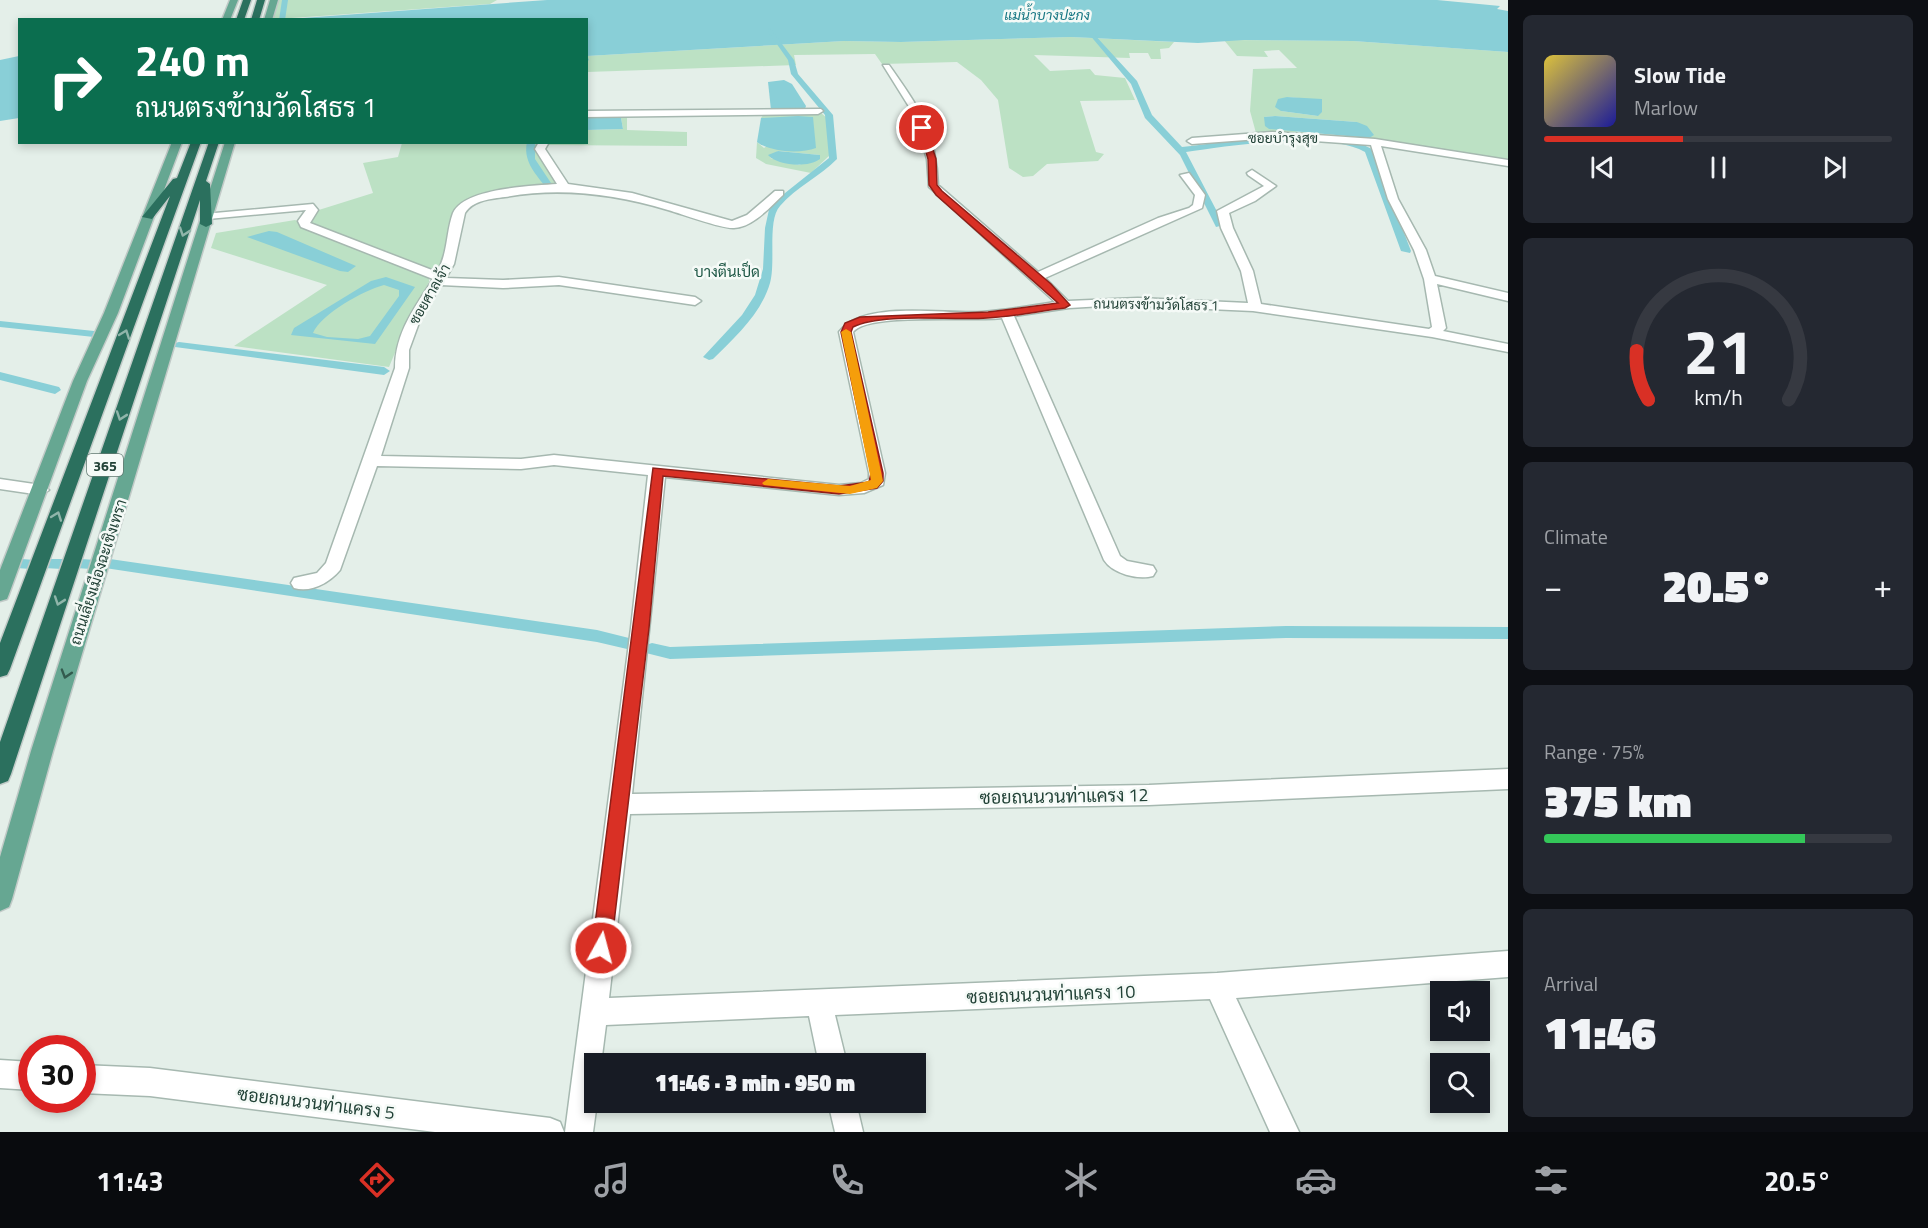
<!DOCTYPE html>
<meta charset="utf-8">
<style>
body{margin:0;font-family:"Titillium Web",Sarabun,sans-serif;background:#242831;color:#f1f3f6;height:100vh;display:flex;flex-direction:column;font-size:22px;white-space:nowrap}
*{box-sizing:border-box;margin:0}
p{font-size:20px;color:#9ea1a6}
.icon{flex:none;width:33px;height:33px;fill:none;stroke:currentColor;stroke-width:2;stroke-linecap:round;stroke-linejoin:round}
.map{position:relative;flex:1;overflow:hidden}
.panel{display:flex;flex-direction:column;gap:15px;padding:15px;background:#0d0f14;width:420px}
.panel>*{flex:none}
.guide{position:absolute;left:18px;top:18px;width:570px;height:126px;border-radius:0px;box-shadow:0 3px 9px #0003;background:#0b6e4f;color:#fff;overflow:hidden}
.tools{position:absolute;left:1430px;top:981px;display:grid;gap:12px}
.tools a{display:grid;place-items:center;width:60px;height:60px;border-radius:0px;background:#171b24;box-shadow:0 3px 9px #0003;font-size:30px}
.speed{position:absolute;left:18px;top:1035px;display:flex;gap:12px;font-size:30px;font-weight:700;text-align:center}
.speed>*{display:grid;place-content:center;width:78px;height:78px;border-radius:50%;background:#171b24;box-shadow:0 3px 9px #0003;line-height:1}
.speed .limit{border:9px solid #d22;background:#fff;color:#111}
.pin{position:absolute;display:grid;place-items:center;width:51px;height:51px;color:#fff;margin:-26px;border:3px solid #fff;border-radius:50%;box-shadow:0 2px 6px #0007}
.me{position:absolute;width:66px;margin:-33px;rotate:7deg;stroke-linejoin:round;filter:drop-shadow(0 0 4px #0008)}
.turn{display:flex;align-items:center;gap:21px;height:126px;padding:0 18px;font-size:27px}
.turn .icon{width:78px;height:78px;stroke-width:2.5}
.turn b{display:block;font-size:42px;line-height:51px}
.big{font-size:45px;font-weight:800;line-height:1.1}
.panel .card{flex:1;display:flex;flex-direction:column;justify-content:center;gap:9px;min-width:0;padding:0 21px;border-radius:9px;background:#242831}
.panel .dial{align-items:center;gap:0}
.dial svg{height:156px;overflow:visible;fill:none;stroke:#363941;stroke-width:7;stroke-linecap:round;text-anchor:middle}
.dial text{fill:#f1f3f6;stroke:none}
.song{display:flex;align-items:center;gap:18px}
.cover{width:72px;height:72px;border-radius:9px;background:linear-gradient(135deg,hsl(50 70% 55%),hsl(240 70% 35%))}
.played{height:6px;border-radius:3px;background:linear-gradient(90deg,#d93025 40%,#363941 40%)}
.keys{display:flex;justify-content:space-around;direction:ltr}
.heat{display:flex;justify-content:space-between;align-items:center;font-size:33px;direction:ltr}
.charge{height:9px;border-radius:4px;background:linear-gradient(90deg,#34c759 75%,#363941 0)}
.trip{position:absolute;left:584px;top:1053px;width:342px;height:60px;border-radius:0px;background:#171b24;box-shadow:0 3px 9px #0003;font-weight:800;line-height:60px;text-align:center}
.dock{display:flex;height:96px;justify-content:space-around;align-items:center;background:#090b0e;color:#9ea1a6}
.dock .icon{width:42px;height:42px}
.dock .current{color:#d93025}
.dock b{font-size:27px;color:#f1f3f6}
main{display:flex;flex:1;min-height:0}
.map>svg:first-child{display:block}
.green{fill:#bce1c4;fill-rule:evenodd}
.water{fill:#89cfd7;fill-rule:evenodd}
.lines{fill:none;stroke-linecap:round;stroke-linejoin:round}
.canal{fill:#89cfd7;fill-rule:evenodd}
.minor-casing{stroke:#a6b8b0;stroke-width:3}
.major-casing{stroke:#c1cac7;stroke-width:3}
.highway-casing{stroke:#c1cac7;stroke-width:3}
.minor{fill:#fff;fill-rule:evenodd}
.major{fill:#66a792;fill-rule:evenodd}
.highway{fill:#2b705e;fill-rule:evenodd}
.oneway{stroke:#90b5aa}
.oneway2{stroke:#335b4e}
.route{fill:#d93025;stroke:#8d1f18;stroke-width:1.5}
.slow{fill:#f59e0b}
.labels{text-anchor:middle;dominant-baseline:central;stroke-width:5;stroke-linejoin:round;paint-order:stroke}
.far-water-label{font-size:14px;font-style:italic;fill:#177783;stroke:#f5faf7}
.far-street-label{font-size:14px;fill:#224237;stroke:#f5faf7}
.shield{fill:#f5faf7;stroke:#617971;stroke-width:1.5}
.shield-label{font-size:14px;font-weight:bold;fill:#224237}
.far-quarter-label{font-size:15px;fill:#1c5644;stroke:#f5faf7}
.street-label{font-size:15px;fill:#224237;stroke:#f5faf7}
.near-street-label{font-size:18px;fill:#224237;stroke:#f5faf7}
</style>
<main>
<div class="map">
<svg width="1508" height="1132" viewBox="0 0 1508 1132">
<rect width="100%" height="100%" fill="#e4efe9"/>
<g class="green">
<path d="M269,0h228l-7,4 -227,16z"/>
<path d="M1071,37l103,5 -5,6 -9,1 1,10h-10l-3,-6h-19l1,5 -96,-3 16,16 40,-2 5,6 30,3 10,22 -55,1 16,51 8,2 -6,7 -51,3 -14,12 -10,1 -14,-9 -11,-68 -17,-20 -24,-18 -75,2 -7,-10 -81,1 2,10 -209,7v-16l257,-15 57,1z"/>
<path d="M1224,40l129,1 155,11v110l-123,-20 -129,-9 -6,-22 3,-42 44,-1 -18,-18 -15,1 4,6 -31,-1zM1287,97l12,1 19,18 -37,-5zM1275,116l82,6 12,16 -71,-6 -34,-15z"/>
<path d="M821,113l6,5 4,36 -20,19 -45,-9 -10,-6 1,-16 7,6 49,-31 -52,1 3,-4zM778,151l42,4 -21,10 -29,-7z"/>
<path d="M627,115v15l60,2v14l-140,-1 1,-2 38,-1 1,-12 36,-1 -2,-11 -34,-2z"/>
<path d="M402,143h139l15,42c-24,3 -84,6 -99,24l-16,60 -5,4 -126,-49 -4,-10 67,-21 -10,-30 35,-6z"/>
<path d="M295,220l134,57v5l-19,35 -21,50 -155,-21 93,-61 -116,-37 5,-15z"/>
</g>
<g class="water">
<path d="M547,0h890l63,6 -3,3 11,2v41l-155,-11 -109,-1 -46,3 -127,-6 -170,5 -57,-1 -257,15 -1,-36 -297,-1z"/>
<path d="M19,56v62l-19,3v-61z"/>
<path d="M784,80l8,4 14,22 -1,3 -34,1 -3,-28z"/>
<path d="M1287,97l35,2v13l-4,4 -37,-5 -6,-4 3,-8z"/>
<path d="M798,116l15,1 3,31c-16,6 -46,4 -59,-6l4,-24z"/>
<path d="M1275,116l82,6 10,4 7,9 -5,3 -100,-9 -4,-3 -1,-9z"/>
<path d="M587,118h34l2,11 -36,1z"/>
<path d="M778,151l42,4v4c-12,9 -42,7 -52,-4z"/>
<path d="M269,231l8,1 79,34 -8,6 -8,-1 -93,-34z"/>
<path d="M386,277l29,10 -40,57 -84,-9 3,-7 77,-47zM384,285l15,5v6l-29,40 -12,3 -31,-2 -14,-4c8,-19 51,-43 71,-48z"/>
</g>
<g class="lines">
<g class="canal">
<path d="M282,0h6l-3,20h-6z"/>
<path d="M1078,21h4l55,60 15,34 30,32c50,-6 146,-22 190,2l39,102 -1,2 -9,-2 -36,-99c-39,-22 -134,-6 -179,0l38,73 -8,2 -36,-72 -35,-37 -14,-34z"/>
<path d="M770,28l24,32 4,14 35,41 4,44c-16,17 -41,28 -57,47 -13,14 -4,56 -10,77 -9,31 -35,54 -57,76l-4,1 -6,-3 39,-42 13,-20 8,-26 2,-41 5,-23 59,-47 -4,-43 -34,-41 -3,-14 -21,-30z"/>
<path d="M586,54l3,6 -3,2z"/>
<path d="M527,142h8v17l16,24 -1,2h-6c-10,-13 -21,-25 -17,-43z"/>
<path d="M0,321l94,10 6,3 -6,3 -94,-10z"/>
<path d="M179,342l205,25 6,4 -6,4 -209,-28v-4z"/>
<path d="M0,372l59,15 2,3 -6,4 -55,-14z"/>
<path d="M22,559l13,1 2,4 -7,5 -13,-1 -2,-4 2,-4z"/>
<path d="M49,559h13l7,5 -7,5 -18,-1 -2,-4 2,-4z"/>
<path d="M81,559l15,1 2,4 -7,5 -15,-1 -2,-4 2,-4z"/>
<path d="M110,559l487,71 36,9 2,4 -2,4 -6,2 -30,-7 -492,-74 -2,-4z"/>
<path d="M1286,626l222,1v12l-222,-1 -616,21 -24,-6 -2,-4 2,-4 6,-2 18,4z"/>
</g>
<defs>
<g id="minor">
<path d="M883,65h6c30,43 47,65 49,120l100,87 120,-54 31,-10 4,-3 2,-10 -15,-20 9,-2 16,22 -3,13 -157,70 23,23 70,-3 110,5 -7,-32 -20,-43 -4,-17 47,-25 -16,-11 -1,-2 5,-3 24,16 -21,15 -26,12 4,15 20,43 8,33 168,25 3,-2 -8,-48 -10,-29 -26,-51 -17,-54 -99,-7 -80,6 -5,-3 5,-3 80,-6 103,7 133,21v6l-127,-20 17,53 28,51 9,26 73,17v8l-71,-17 9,44 -3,3 65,13v8l-76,-15 -179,-26 -133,-6 -51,3 -55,8 106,240 7,5 26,5 3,5 -3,5c-15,4 -40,-2 -49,-16l-102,-242c-29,4 -134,-6 -149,14l32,141 -2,12 -19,8 -25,2 -174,-18 -33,317 517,-9 359,-16v20l-359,16 -519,9 -21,184 608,-25 291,-22v26l-272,21 63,134h-29l-60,-133 -375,16 12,49h-28l-10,-48 -203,9 -5,39h-7v38h3l-4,30h-28l66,-504 17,-153 -94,-10 -33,4 -144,-3 -37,104c-11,13 -29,23 -46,18l-3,-5 3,-5 23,-5 9,-10 69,-195c0,-35 20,-61 38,-89l-132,-52 -3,-6 8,-11 -98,9 -4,-1v-4l109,-10 5,6 -8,13 127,49c11,-18 9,-40 16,-59 11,-25 79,-27 104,-29l-22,-35 4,-7h10l-4,7 23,35 64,9 100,28 15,-6 28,-24h8v4c-13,12 -30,32 -49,33 -12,1 -52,-14 -66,-18 -54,-16 -107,-23 -163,-13 -14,2 -32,3 -40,16l-11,51 -8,14 57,2 56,-3 136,20 6,4 -6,4 -136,-20 -56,3 -62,-3 -21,35 -11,30v18l-28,88 140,3 33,-4 285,30 22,-2 8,-4v-6l-30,-141c24,-33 106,-17 143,-20 24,-2 49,-6 73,-10l-126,-115 -2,-28 -14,-46z"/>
<path d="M821,109l2,2 -5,3 -232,3v-6z"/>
<path d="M0,479l41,6 8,5 -8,5 -41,-6z"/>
<path d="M0,1060l32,2v28l-32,-2z"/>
<path d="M82,1065l68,3 400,50 10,4 4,10h-129l-285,-36 -68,-3z"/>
<path d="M828,1102h28l7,30h-28z"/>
</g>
<g id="major">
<path d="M230,0h8l-8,20h-8z"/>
<path d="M270,0h8l-6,20h-8z"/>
<path d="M172,142h10l-64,171 -31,68 -78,213 -2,5 -7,2v-31l73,-189 31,-68z"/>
<path d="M225,142h10l-182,609 -41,148 -3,8 -9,4v-54l31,-106z"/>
</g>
<g id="highway">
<path d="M243,0h8l-7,20h-8z"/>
<path d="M257,0h8l-6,20h-8z"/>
<path d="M191,142h10l-191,527 -3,6 -7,2v-34l170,-447 -18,23 -10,-2 31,-38 4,-1z"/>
<path d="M209,142h10l-13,39 4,3 2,40 -6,3 -6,-3v-24l-189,574 -3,7 -8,3v-42z"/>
</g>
</defs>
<use href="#minor" class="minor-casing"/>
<use href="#major" class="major-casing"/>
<use href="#highway" class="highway-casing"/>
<use href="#minor" class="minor"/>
<use href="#major" class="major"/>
<use href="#highway" class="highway"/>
</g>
<defs><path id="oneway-chevron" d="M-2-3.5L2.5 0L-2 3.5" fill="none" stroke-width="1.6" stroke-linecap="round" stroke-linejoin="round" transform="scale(1.5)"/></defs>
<g class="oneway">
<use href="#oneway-chevron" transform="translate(184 232) rotate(109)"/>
<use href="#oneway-chevron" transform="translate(125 334) rotate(-70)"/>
<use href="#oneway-chevron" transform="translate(121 416) rotate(109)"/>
<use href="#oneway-chevron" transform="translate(57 516) rotate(-70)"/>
<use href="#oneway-chevron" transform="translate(59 601) rotate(109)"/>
</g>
<use class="oneway2" href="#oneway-chevron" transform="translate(66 674) rotate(107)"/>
<path class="route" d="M922,126l4,2 10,31 1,26 5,6 109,93 19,21 -5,3c-26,3 -52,9 -78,10 -35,3 -105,-6 -134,9l-2,5 32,141v8l-6,7 -38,6 -176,-18 -14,152 -38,320 -3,7 -7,3 -6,-3 -3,-7 61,-480 186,18 30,-4 2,-9 -30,-141 4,-9 15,-6 128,-5 70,-9 -122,-108 -7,-10 -1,-26 -9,-31z"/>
<path class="slow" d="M846,329l5,3 32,149 -6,7 -27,6 -86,-9 -2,-2 6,-4 82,7 21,-6 -30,-148z"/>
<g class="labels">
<g class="far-water-label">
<text x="1047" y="14">แม่น้ำบางปะกง</text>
</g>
<g class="far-street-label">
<text x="1283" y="137">ซอยบำรุงสุข</text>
<text transform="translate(429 294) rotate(-60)">ซอยศาลเจ้า</text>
<text transform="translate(1156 304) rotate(1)">ถนนตรงข้ามวัดโสธร 1</text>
</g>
<rect class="shield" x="87" y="454" width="36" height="22" rx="4.5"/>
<g class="shield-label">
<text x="105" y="465">365</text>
</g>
<g class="far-quarter-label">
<text x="727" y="271">บางตีนเป็ด</text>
</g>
<g class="street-label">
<text transform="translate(98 572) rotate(-72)">ถนนเลี่ยงเมืองฉะเชิงเทรา</text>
</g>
<g class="near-street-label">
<text transform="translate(1064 796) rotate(-1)">ซอยถนนวนท่าแครง 12</text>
<text transform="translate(1051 994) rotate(-2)">ซอยถนนวนท่าแครง 10</text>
<text transform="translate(316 1103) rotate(7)">ซอยถนนวนท่าแครง 5</text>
</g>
</g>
</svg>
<div class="tools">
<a><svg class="icon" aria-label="sound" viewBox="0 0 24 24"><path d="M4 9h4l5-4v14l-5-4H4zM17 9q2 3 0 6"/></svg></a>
<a><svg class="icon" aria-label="search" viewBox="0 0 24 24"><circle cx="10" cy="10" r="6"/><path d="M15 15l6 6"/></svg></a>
</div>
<div class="speed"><div class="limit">30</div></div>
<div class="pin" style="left:922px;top:128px;background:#d93025"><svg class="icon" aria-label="arrive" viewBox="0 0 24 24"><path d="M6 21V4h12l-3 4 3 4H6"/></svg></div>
<svg class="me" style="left:601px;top:948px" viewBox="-20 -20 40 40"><circle r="17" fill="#d93025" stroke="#fff" stroke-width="3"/><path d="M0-11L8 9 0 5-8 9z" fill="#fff"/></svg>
<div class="trip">11:46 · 3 min · 950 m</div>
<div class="guide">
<div class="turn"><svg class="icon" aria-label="right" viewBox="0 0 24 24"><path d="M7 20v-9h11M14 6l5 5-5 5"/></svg><div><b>240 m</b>ถนนตรงข้ามวัดโสธร 1</div></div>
</div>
</div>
<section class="panel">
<div class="card">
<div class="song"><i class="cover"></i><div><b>Slow Tide</b><p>Marlow</p></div></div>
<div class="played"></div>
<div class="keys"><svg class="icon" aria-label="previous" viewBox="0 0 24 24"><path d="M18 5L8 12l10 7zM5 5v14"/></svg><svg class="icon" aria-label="pause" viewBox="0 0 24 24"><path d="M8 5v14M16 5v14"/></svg><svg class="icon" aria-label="next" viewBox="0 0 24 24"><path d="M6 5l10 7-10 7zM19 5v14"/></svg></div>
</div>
<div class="card dial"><svg viewBox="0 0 100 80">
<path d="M14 69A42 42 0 1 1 86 69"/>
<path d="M14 69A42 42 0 0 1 8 44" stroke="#d93025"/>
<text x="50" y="56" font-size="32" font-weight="700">21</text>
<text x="50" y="72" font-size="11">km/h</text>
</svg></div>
<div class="card"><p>Climate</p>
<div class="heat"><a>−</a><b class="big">20.5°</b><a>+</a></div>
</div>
<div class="card"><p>Range · 75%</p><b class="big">375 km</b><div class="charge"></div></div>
<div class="card"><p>Arrival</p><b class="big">11:46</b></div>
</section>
</main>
<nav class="dock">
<b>11:43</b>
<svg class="icon current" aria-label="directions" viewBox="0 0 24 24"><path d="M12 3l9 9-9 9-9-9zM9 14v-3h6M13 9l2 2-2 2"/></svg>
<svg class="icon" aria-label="music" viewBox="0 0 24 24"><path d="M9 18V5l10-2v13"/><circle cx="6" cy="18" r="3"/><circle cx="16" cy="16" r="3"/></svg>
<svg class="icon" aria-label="phone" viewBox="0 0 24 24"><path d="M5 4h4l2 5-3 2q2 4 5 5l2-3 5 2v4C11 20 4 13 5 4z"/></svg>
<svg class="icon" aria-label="climate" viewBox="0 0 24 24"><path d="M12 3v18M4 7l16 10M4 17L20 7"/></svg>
<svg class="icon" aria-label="car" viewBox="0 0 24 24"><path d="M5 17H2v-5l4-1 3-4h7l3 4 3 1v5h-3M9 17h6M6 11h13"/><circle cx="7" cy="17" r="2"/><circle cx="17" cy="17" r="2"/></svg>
<svg class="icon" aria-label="filters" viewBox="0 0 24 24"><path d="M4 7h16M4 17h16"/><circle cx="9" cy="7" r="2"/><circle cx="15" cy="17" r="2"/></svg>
<b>20.5°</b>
</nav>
